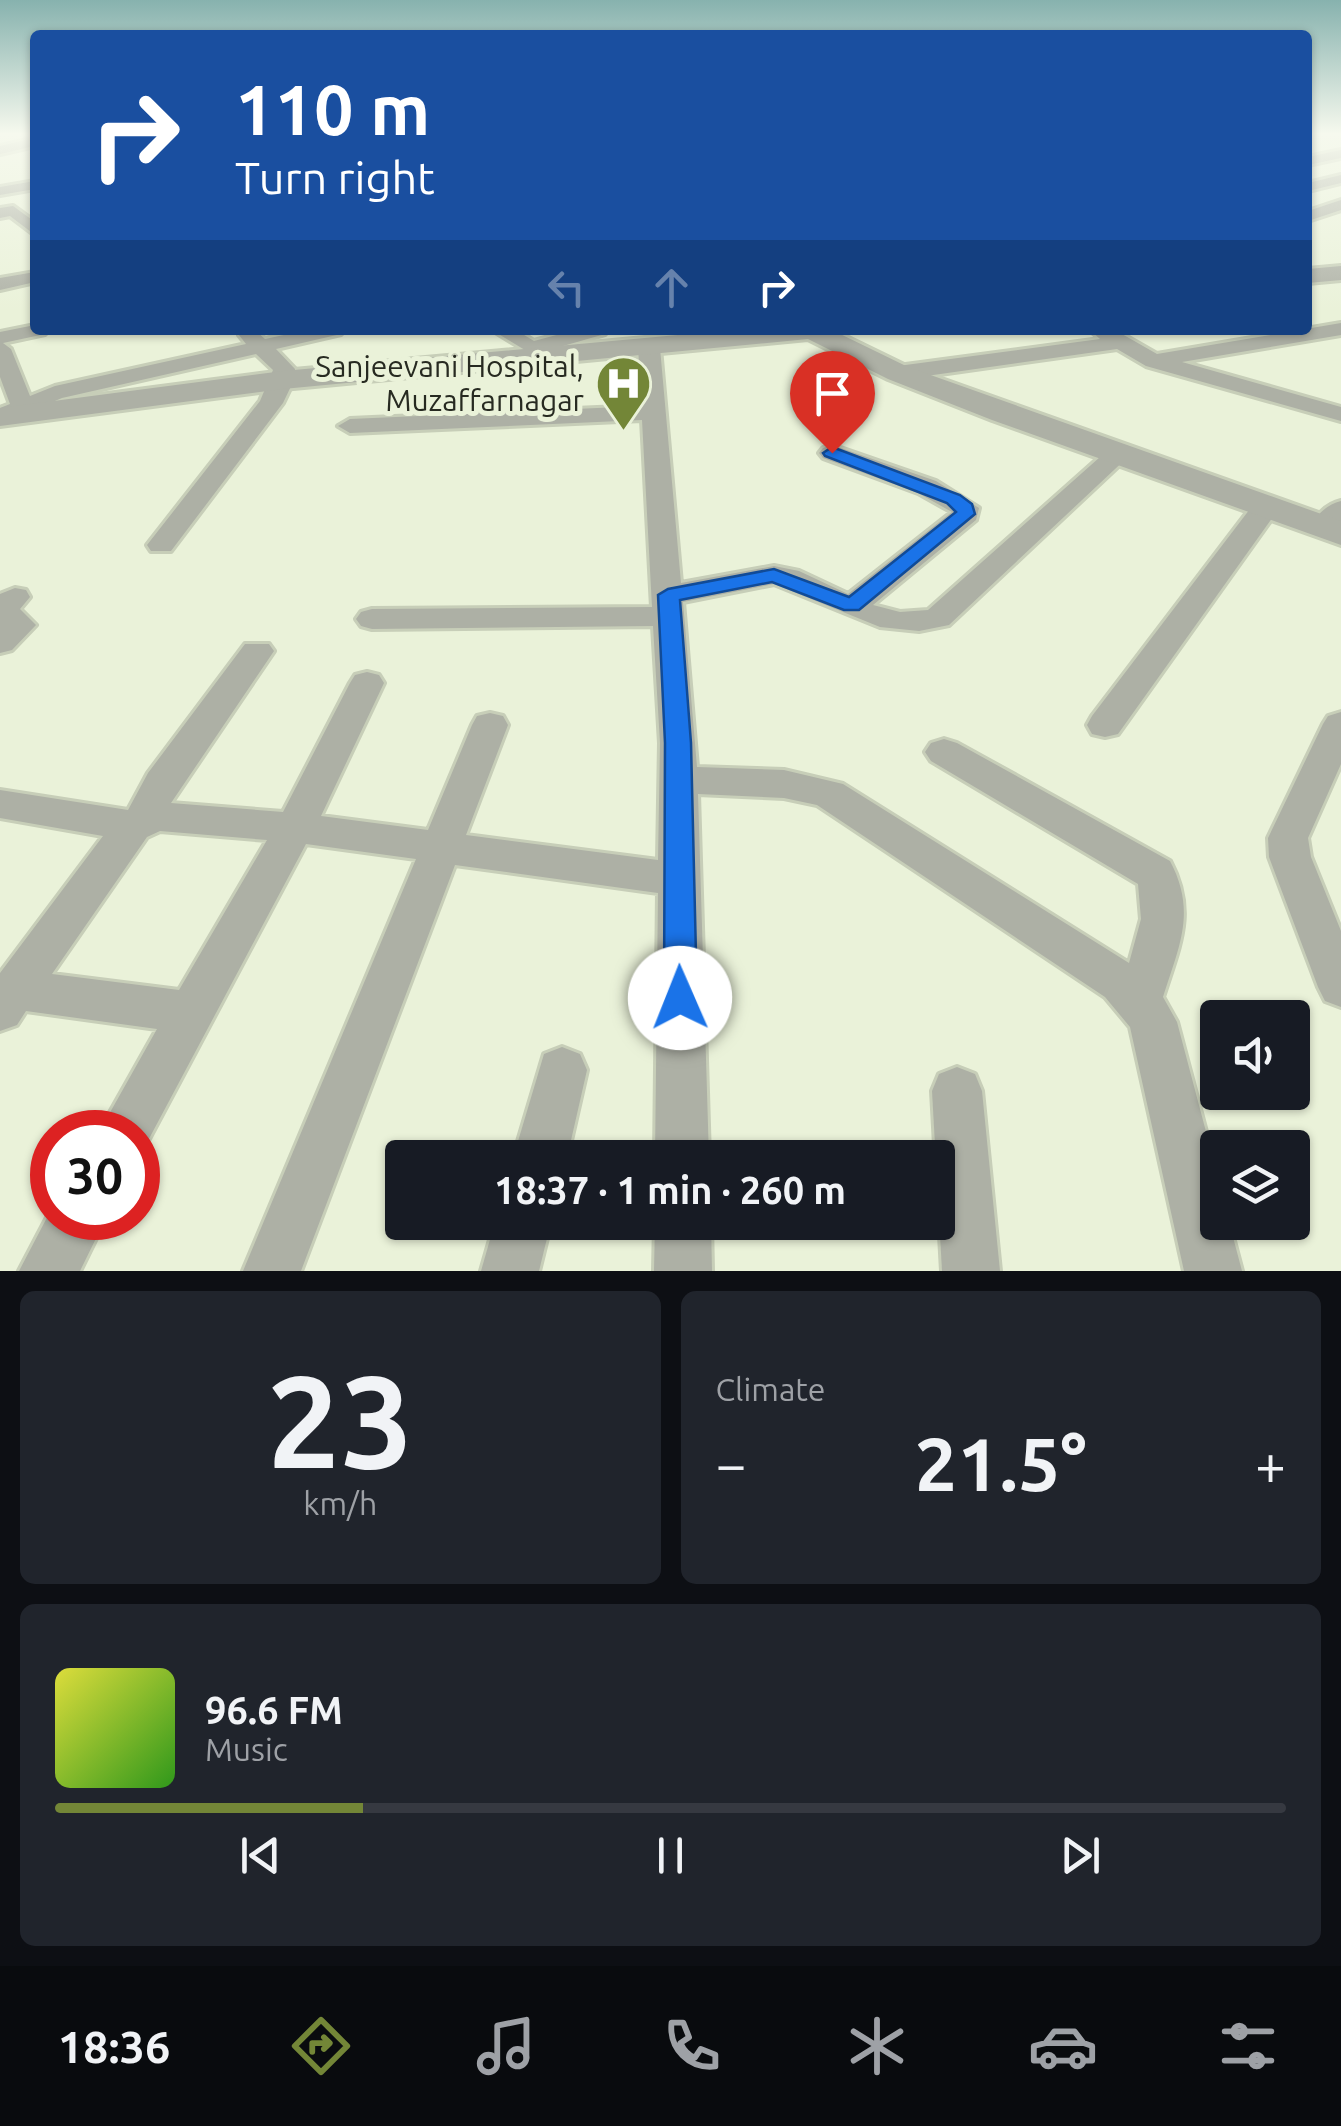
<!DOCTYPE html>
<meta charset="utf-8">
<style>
body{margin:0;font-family:Ubuntu,sans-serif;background:#20242c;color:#f1f3f6;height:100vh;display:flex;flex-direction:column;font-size:38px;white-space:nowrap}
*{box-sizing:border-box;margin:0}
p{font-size:32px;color:#9ea1a6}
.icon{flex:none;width:55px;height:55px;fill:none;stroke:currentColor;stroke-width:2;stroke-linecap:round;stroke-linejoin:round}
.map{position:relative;height:1271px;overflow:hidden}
.side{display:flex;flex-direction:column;gap:20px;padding:20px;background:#0d0f14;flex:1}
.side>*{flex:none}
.hud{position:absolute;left:30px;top:30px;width:1282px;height:305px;border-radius:10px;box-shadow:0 2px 8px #0004;background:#1a4fa0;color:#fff;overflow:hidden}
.controls{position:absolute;left:1200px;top:1000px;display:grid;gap:20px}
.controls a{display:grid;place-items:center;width:110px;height:110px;border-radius:10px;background:#171b24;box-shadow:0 2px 8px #0004;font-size:50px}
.speed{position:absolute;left:30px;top:1110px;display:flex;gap:20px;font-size:50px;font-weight:700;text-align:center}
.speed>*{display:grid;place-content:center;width:130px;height:130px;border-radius:50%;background:#171b24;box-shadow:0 2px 8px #0004;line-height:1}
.speed .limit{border:15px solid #d22;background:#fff;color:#111}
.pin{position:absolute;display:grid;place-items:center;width:85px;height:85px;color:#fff;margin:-102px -42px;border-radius:50% 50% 50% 0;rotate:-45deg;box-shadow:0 0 10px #0007}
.pin .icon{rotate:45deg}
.me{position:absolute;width:110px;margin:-55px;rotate:359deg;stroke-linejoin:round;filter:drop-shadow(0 0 8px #0008)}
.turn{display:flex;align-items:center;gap:35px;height:210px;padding:0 40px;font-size:45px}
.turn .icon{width:130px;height:130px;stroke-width:2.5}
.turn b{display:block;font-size:70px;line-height:85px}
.lanes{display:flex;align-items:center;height:95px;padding:0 40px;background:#0003;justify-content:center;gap:50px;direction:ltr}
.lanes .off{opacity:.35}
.big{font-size:75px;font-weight:700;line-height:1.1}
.side .tile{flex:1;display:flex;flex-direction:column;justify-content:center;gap:15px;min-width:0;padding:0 35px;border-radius:15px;background:#20242c}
.side .dial{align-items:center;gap:0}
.dial b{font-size:130px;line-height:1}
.song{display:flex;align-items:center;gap:30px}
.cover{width:120px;height:120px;border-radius:15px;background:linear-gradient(135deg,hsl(60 70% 55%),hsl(110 70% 35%))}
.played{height:10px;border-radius:5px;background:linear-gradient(90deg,#738637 25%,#363941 25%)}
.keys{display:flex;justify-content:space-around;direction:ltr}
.heat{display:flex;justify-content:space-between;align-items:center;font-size:55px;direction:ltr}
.side .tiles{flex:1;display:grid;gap:20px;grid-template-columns:1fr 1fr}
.tile:last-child{grid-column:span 2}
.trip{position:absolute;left:385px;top:1140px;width:570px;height:100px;border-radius:10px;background:#171b24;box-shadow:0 2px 8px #0004;font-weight:700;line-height:100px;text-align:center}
.menu{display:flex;height:160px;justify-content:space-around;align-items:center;background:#090b0e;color:#9ea1a6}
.menu .icon{width:70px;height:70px}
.menu .current{color:#738637}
.menu b{font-size:45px;color:#f1f3f6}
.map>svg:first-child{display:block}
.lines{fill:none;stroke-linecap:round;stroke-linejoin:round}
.minor-casing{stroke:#c7ceb8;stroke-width:6}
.tertiary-casing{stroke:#c7ceb8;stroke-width:6}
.minor{fill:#adb0a5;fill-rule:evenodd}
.tertiary{fill:#adb0a5;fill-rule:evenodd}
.route{fill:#1a73e8;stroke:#114b97;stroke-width:2.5}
.labels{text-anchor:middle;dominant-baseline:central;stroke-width:10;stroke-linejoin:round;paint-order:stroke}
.far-poi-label{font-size:30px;fill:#272a21;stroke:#eaf2d9;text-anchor:end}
</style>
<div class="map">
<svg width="1341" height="1271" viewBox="0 0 1341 1271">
<rect width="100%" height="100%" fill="#eaf2d9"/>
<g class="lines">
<defs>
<g id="minor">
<path d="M35,138v8l-35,8v-8z"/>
<path d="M1341,150v8l-33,7v-8z"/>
<path d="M1341,175v8l-33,8v-8z"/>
<path d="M35,181v8l-35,6v-8z"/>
<path d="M1341,200v10l-33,11v-10z"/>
<path d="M13,206l22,16v13l-25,-19 -10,2v-10z"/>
<path d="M35,272v10l-35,8v-12z"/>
<path d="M1341,323v12l-159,27 159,45v14l-195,-55 -29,-17 -219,31 -11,-7 11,-7 202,-27 -10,-9h25l42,24z"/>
<path d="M35,325v5h13l-3,4 -42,9 8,6 19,47 25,-10 191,-42 -7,-9 5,-5 12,1 9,8 42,-9h37l-3,4 -65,15 19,20 -1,11 -11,23 -112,148h-20l-4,-6 113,-144 13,-31 -17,-16 -194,44 -62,26v-16l10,-4 -10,-27v-45z"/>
<path d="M492,330h24l18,11 41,-11h33l-3,4 -56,16 5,5 -11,6z"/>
<path d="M649,342l11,6 21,235 93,-17 25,5 49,23 104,-82 -34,-19 -95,-35 -4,-5 4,-5 9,-3 104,36 43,27 -3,12 -103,85 27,7 28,-2 181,-161 9,-3 13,8 -182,171 -30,6 -39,-4 -106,-43 -91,18 14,165 87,3 59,14 286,179 12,-44 -3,-35 -207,-123 -6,-9 6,-9 13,-4 13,4 213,118c27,51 9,85 -7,136l14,25 41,155v45h11l13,49h-58l-54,-244 -25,-30 -288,-192 -33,-7 -86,-4 11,364h-54l3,-265 -203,-28 -154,406h-58l173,-412 -110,-15 -163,306 -5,2v-20h-39l58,-103 -131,-18 -9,14 -17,6v-58l103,-137 -103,-18v-28l128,20 20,-37 97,-129h24l5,7 -103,152 112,9 67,-129 5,-8 12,-3 12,3 5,8 -63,133 107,14 44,-105 5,-9 13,-3 13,3 5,9 -42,110 192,25 2,-117 -7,-117 -281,3 -11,-3 -5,-7 5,-7 11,-3 280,-2 -10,-187 -292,13 -12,-7 12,-7 292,-13 -4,-58zM160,831l107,9 -88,150 -127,-16 95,-137z"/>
<path d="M1266,499l14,8 -162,227 -13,3 -13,-3 -5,-9 5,-9 164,-215z"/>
<path d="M1341,501v24l-8,8h-20l-4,-6c8,-12 18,-23 32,-26z"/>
<path d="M15,588l11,2 4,7 -10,12 16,16 -24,25 -12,3v-59z"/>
<path d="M1341,712v52l-33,74 3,19 30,74v76l-16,-6 -7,-14 -49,-130 -1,-19 55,-114 5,-8z"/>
<path d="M562,1047l18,7 7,16 -20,88h-54l31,-104z"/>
<path d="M957,1067l18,7 7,17 18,180h-58l-10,-180 7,-17z"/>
<path d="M52,1208v10h54l-26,53h-61z"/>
<path d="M495,1222h56l-12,49h-58z"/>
<path d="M655,1222h56l1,49h-58z"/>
</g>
<g id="tertiary">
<path d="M1341,266v14l-33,3v-14z"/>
<path d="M732,330h100l76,37 433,154v24l-349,-125 -104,-41 -80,-40 -525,50 -283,37v-18l283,-37z"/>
</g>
</defs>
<use href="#minor" class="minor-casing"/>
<use href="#tertiary" class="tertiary-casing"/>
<use href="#minor" class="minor"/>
<use href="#tertiary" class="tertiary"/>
</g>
<linearGradient id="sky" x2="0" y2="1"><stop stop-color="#87b2ae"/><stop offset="0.43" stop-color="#f6f9ee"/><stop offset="1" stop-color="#f6f9ee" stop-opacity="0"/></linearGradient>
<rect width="1341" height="311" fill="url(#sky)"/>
<path class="route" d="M832,447l128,48 12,9 3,10 -116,96h-15l-72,-28 -92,18 11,143 6,255 -5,11 -12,4 -11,-4 -5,-11 1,-255 -7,-148 10,-6 106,-20 75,28 107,-85 -9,-9 -122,-47 -2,-3z"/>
<defs>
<symbol id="hospital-pin" viewBox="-11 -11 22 30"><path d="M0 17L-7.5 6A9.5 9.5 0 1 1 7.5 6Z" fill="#738637" stroke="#eaf2d9"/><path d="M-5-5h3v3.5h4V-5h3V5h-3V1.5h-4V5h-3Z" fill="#fff"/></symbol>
</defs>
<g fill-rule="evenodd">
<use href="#hospital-pin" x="592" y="352" width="63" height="86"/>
</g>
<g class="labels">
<g class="far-poi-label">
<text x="584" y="366">Sanjeevani Hospital,<tspan x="584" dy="34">Muzaffarnagar</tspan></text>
</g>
</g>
</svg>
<div class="controls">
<a><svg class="icon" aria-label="sound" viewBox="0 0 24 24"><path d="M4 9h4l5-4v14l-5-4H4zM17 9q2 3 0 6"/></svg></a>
<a><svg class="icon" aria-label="layers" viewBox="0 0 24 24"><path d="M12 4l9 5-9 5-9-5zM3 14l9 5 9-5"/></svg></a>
</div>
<div class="speed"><div class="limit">30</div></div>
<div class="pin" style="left:832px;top:453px;background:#d93025"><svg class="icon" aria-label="arrive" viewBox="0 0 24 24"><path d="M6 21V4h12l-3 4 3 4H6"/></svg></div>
<svg class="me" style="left:680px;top:998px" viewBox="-20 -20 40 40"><circle r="19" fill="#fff"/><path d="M0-13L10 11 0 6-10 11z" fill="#1a73e8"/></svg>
<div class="trip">18:37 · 1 min · 260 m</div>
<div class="hud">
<div class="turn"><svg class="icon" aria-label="right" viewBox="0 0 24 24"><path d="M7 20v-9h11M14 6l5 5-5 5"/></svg><div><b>110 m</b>Turn right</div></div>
<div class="lanes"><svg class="icon off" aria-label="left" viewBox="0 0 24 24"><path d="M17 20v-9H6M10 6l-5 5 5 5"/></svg><svg class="icon off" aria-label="ahead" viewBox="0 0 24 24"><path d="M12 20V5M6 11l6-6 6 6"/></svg><svg class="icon" aria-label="right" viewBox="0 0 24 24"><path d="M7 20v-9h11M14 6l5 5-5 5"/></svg></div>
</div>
</div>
<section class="side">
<div class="tiles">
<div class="tile dial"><b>23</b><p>km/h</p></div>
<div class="tile"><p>Climate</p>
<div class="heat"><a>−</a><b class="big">21.5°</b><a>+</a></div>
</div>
<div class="tile">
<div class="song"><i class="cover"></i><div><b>96.6 FM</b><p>Music</p></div></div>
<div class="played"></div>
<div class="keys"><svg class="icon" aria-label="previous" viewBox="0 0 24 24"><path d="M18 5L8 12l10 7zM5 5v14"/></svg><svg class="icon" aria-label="pause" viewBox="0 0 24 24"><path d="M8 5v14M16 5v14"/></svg><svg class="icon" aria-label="next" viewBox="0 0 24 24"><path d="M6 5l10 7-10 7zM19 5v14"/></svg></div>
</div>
</div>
</section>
<nav class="menu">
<b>18:36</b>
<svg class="icon current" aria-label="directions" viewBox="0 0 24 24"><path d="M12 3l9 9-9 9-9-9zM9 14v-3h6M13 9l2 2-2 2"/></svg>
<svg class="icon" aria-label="music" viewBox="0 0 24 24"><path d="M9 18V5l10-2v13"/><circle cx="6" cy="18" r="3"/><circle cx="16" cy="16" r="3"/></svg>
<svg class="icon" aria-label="phone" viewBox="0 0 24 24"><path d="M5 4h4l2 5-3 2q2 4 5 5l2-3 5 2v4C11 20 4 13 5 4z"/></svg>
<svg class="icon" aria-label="climate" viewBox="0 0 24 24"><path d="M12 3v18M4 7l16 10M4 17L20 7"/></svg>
<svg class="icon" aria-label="car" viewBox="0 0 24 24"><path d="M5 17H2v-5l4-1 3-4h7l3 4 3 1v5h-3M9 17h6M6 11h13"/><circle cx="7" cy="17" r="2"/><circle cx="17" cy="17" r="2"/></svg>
<svg class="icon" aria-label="filters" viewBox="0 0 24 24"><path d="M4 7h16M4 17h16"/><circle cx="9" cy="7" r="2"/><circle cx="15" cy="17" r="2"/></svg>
</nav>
